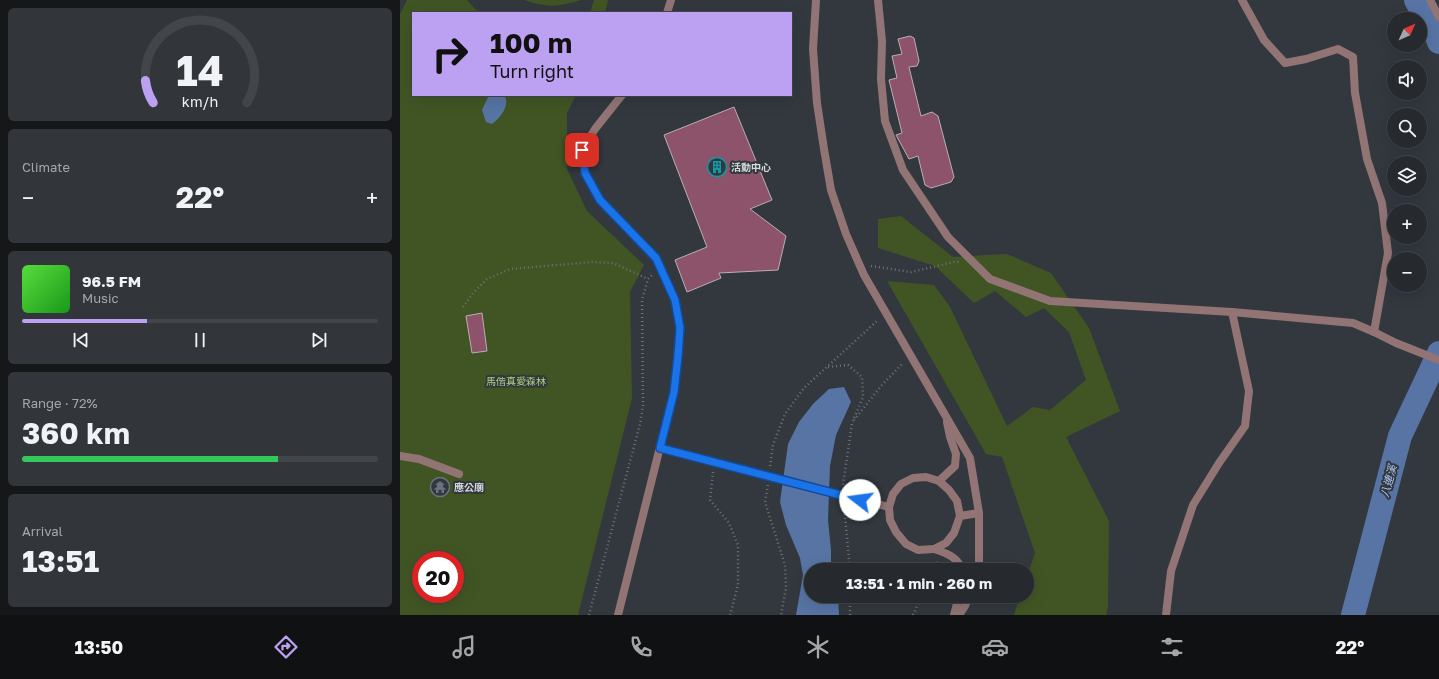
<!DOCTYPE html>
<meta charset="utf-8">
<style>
body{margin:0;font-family:"Golos Text","Noto Sans TC",sans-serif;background:#32363a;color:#f1f3f6;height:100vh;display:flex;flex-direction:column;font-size:15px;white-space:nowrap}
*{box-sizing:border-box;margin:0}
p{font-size:13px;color:#a4a7aa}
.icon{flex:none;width:22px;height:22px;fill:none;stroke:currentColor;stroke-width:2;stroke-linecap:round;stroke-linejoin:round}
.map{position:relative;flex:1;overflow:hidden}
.drawer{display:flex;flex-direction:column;gap:8px;padding:8px;background:#151719;width:400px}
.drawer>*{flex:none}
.banner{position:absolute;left:12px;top:12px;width:380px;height:84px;border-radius:0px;box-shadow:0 4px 16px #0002,0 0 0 1px #42464a;background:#bca0f2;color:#111;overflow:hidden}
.needle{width:26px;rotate:45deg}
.tools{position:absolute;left:987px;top:12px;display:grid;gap:8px}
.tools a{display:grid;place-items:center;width:40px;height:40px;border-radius:50%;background:#262a2e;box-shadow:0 4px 16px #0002,0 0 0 1px #42464a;font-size:20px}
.speed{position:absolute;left:12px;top:551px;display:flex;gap:8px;font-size:20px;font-weight:700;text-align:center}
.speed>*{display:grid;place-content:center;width:52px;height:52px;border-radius:50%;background:#262a2e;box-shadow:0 4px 16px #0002,0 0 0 1px #42464a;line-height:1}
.speed .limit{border:6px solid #d22;background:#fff;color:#111}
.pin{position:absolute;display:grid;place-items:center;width:34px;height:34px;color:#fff;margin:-17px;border-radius:8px;box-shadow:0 2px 6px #0006}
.me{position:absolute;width:44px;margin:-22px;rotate:285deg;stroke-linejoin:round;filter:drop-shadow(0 0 3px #0008)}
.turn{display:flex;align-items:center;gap:14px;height:84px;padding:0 12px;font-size:18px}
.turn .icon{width:52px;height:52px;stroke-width:2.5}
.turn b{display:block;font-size:28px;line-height:34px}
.big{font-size:30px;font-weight:700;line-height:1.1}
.drawer .widget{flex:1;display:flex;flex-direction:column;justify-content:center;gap:6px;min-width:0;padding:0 14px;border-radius:6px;background:#32363a}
.drawer .dial{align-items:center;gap:0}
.dial svg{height:104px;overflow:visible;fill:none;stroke:#42464a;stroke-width:7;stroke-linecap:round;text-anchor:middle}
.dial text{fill:#f1f3f6;stroke:none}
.song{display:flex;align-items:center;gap:12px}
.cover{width:48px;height:48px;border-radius:6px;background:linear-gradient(135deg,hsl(110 70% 55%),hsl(120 70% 35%))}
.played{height:4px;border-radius:2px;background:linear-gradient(90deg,#bca0f2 35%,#42464a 35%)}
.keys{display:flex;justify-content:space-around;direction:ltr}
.heat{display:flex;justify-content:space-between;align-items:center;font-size:22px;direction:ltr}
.charge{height:6px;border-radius:3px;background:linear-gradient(90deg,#34c759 72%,#42464a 0)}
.trip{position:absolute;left:404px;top:563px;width:230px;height:40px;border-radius:20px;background:#262a2e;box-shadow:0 4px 16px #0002,0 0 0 1px #42464a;font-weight:700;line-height:40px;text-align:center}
.dock{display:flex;height:64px;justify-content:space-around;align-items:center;background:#0f1112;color:#a4a7aa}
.dock .icon{width:28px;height:28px}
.dock .current{color:#bca0f2}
.dock b{font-size:18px;color:#f1f3f6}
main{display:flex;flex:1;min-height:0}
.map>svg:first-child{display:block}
.green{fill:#415524;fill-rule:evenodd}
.water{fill:#5774a4}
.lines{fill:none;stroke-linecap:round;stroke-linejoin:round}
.river{stroke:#5774a4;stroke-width:24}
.building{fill:#8c536b;stroke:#baafb3}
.path{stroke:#6d7378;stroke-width:2.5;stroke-dasharray:1 3;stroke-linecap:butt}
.lane{stroke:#927475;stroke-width:8}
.lane-bridge{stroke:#927475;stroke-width:8}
.route-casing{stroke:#114b97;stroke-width:10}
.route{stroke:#1a73e8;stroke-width:7}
.labels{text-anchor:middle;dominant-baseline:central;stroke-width:4;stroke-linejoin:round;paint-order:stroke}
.poi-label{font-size:10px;font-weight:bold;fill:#d6dadd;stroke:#32383e;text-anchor:start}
.park-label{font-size:10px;fill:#acce7e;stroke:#32383e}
.water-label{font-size:11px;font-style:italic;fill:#aec8f3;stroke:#32383e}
</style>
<main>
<section class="drawer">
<div class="widget dial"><svg viewBox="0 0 100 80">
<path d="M14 69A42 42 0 1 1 86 69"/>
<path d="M14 69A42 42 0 0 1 8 52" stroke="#bca0f2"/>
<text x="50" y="56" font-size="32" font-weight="700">14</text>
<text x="50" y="72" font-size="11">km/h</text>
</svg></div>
<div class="widget"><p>Climate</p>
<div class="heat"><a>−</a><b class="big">22°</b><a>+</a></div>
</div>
<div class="widget">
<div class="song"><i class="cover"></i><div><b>96.5 FM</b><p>Music</p></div></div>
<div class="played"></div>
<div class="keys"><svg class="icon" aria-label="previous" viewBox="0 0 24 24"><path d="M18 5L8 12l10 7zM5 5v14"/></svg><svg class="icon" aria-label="pause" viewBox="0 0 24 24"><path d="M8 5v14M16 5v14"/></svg><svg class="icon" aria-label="next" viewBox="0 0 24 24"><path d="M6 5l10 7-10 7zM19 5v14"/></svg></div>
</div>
<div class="widget"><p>Range · 72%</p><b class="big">360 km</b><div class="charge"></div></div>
<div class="widget"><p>Arrival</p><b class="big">13:51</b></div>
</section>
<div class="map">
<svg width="1039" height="615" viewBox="0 0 1039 615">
<rect width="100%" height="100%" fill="#32383e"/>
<g class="green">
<path d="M7,0h60l9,10 9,3h-72v82h163l-9,18v56l20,42 57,54 -14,27 2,106 -54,217h-178v-601zM21,560h34v34h-34z"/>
<path d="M124,0h57c-24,7 -33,8 -57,0z"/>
<path d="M194,0h14l-3,13h-15z"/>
<path d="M501,216l52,41 54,-3 44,19 38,55 31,83 -54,26 43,84 -1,86 -2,8h-92l6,-19h7v-20l8,-23 -33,-96 -16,-3 -99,-173 47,4 16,22 57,119 26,-19 17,3 36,-30 -17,-48 -25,-24 -18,9 -31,-26 -21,12 -39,-37 -57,-18v-29z"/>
</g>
<g class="water">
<path d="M89,95h15c7,10 -4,23 -12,29l-6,-2 -4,-12z"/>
<path d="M444,387l7,15 -15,33 -6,31 -2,54 3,30v20h-20v26h27l1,19h-43l7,-40 -3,-17 -14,-33 -6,-23 8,-58 11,-22 14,-18 16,-15z"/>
</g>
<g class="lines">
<g class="river">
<path d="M1016,0l21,37 2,5"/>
<path d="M953,615l47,-179 39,-83"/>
</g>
</g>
<g class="building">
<path d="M510,36l4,2 5,23 -2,5 -8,1 12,49 11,-4 6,4 16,61 -3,5 -20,6 -6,-3 -7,-29 -9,3 -13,-24 6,-2 -13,-53 8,-2 -5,-22 10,-2 -4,-15z"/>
<path d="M334,107l38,93 -22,9 36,27 -8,34 -59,3 2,5 -34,14 -12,-32 32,-13 -43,-112z"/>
<path d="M82,313l5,38 -15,2 -6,-37z"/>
</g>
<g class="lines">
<g class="path">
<path d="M471,266l40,6 43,-10h5"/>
<path d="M63,307l10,-14 14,-14 23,-10 82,-7 21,1 35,16"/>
<path d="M428,367l20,-2 14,12 1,20 -11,26 -9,62"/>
<path d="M454,420l28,-35 21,-22"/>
<path d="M370,466l3,-21 12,-31 19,-26 74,-68"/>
<path d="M313,472l-3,28 19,23 9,22v40l-8,30"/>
<path d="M368,485l-3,17 20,63 1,23 -5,27"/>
<path d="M444,506l6,64"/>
<path d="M534,570l4,-9"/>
<path d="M189,615l51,-191 3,-19 -1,-105 6,-21 4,-4"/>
<path d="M450,615v-19"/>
<path d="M513,615l9,-19"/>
</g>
<g class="lane">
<path d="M416,0l-3,49 4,54 7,46 7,41 15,44 18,41 106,183 9,55v52l-1,5"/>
<path d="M478,0l4,41 -1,38 4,42 18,49 45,67 42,42 60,22 182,11 121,11 21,9 22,11 43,17"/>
<path d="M842,0l22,40 21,23 21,-4 32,-10 15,8 2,36 12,66 15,44 6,50 -14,79"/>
<path d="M1030,0l9,17"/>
<path d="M267,13l4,-13"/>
<path d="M0,456l19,3 40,15"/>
<path d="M526,477l13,4 10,9 8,11 3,15 -6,17 -8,10 -12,6 -16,1 -12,-6 -10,-12 -6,-12 -1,-13 4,-13 8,-10 12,-6z"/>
<path d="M539,481l16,-15 1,-12 -6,-17 -3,-15"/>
<path d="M560,516l19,-3"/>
<path d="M534,549c12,4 24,8 28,21"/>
<path d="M218,615l56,-224 6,-63 -5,-28 -19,-41 -56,-59 -15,-27 -3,-23 13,-21 27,-34"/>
<path d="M554,615l5,-19"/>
<path d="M559,615l6,-9 4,-10"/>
<path d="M766,615l5,-44 22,-66 26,-42 26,-37 4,-35 -17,-79"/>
</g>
<path class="lane-bridge" d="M260,448l229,59"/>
</g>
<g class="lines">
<defs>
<path id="route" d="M182,150l3,23 15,27 56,58 19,42 5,28 -2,28 -4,36 -14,56 200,52"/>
</defs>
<use href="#route" class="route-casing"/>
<use href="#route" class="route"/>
</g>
<defs>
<symbol id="building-ring" viewBox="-11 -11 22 22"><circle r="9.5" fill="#32383e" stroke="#0f9aa8" stroke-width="1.5"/><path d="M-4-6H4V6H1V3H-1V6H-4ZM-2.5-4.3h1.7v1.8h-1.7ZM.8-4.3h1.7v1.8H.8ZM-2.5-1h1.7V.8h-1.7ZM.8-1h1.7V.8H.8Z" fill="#0f9aa8"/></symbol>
<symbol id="temple-ring" viewBox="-11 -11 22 22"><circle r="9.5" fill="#32383e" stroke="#6b7280" stroke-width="1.5"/><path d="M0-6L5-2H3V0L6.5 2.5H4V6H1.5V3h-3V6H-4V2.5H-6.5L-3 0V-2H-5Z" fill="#6b7280"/></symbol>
</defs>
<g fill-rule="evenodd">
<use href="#building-ring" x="306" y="156" width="22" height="22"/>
<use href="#temple-ring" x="29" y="476" width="22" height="22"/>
</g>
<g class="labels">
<g class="poi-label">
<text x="331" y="167">活動中心</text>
<text x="54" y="487">應公廟</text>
</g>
<g class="park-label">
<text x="116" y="381">馬偕真愛森林</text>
</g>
<g class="water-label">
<text transform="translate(988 481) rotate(-75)">八連溪</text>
</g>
</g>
</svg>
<div class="tools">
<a><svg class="needle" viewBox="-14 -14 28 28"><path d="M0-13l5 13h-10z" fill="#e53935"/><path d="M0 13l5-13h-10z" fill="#a4a7aa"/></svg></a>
<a><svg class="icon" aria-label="sound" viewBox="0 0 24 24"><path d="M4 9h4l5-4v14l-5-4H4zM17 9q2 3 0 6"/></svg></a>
<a><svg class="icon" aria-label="search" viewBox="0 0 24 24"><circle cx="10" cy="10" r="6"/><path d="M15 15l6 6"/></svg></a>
<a><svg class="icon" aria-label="layers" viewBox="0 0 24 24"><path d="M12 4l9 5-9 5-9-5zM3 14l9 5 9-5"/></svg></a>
<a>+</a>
<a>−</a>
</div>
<div class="speed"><div class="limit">20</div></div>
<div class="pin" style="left:182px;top:150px;background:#d93025"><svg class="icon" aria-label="arrive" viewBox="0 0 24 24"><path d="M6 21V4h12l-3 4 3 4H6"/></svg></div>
<svg class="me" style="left:460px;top:500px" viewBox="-20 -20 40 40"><circle r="19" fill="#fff"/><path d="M0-13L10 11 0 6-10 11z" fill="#1a73e8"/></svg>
<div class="trip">13:51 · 1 min · 260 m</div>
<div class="banner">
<div class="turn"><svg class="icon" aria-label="right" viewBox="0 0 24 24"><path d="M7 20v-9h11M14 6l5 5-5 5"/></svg><div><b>100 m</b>Turn right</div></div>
</div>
</div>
</main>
<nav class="dock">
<b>13:50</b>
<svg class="icon current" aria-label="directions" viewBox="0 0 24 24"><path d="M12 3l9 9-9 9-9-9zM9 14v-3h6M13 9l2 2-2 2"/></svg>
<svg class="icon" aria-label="music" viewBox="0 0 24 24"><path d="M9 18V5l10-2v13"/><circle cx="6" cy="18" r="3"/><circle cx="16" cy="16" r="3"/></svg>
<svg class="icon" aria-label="phone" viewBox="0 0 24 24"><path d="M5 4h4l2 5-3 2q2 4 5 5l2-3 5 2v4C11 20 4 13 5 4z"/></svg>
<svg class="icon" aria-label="climate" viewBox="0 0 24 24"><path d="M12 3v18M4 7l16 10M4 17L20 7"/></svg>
<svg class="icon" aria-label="car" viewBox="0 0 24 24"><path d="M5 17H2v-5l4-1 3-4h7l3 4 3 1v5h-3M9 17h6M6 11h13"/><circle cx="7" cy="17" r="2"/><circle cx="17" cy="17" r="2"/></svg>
<svg class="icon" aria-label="filters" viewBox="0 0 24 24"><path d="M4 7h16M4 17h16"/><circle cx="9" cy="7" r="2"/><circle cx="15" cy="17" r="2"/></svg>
<b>22°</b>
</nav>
